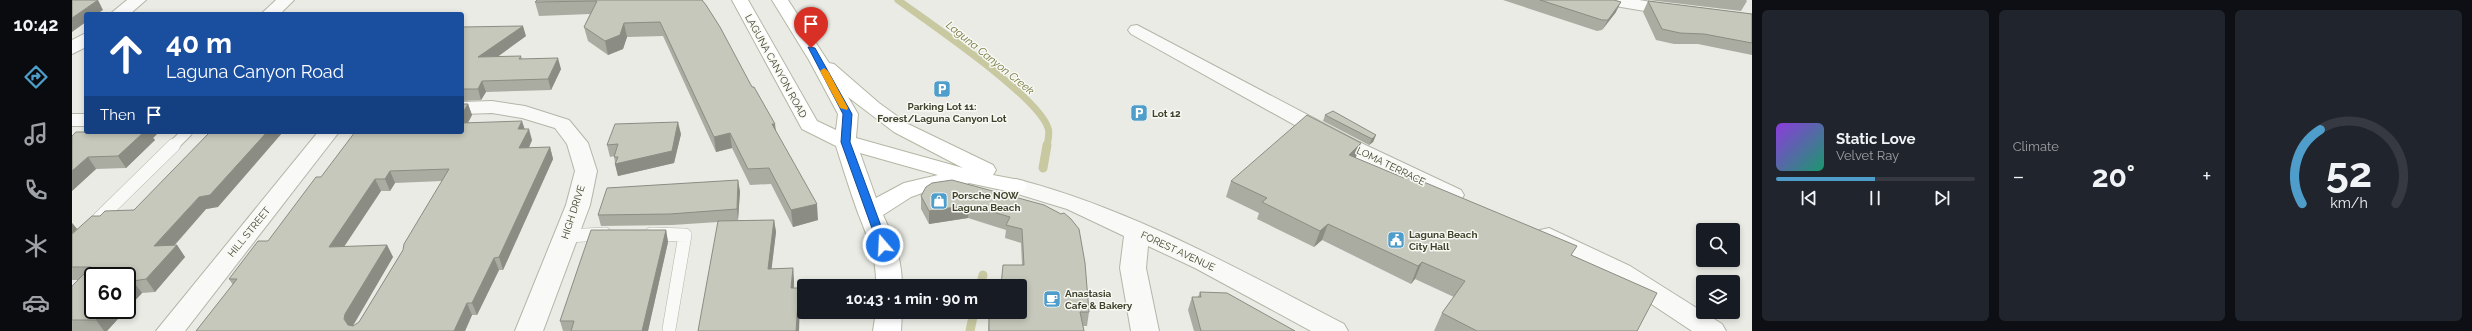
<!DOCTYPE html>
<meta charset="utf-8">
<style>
body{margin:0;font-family:Raleway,sans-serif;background:#20242c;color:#f1f3f6;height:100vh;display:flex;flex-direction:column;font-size:15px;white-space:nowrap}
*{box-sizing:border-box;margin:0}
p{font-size:13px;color:#9ea1a6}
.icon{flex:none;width:22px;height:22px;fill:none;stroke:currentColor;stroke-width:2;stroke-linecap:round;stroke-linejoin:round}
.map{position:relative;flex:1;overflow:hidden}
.drawer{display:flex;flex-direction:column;gap:10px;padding:10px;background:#0d0f14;width:720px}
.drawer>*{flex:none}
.guide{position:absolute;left:12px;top:12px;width:380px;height:122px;border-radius:4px;box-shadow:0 2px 6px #0003;background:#1a4fa0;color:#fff;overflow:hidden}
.tools{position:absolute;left:1624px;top:223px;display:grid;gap:8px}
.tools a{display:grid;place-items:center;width:44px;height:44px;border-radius:4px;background:#171b24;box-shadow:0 2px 6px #0003;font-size:20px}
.speed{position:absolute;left:12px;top:267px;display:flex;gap:8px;font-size:20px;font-weight:700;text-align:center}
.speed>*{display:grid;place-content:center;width:52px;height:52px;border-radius:50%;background:#171b24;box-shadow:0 2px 6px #0003;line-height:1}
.speed .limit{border:2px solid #111;border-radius:6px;background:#fff;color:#111}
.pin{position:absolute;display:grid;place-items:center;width:34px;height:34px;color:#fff;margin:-41px -17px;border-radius:50% 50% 50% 0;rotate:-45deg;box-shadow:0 0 4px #0007}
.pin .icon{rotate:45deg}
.me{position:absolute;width:44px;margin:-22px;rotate:341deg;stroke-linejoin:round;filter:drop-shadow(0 0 3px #0008)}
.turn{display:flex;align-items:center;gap:14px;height:84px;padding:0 16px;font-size:18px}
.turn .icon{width:52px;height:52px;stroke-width:2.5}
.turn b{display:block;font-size:28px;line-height:34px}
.then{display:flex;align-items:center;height:38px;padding:0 16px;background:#0003;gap:8px;font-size:15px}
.big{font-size:30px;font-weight:700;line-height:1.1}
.drawer .tile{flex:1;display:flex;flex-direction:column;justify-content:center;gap:6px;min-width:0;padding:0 14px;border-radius:6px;background:#20242c}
.drawer .dial{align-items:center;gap:0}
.dial svg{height:104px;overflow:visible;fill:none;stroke:#363941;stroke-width:7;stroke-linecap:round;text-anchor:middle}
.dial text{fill:#f1f3f6;stroke:none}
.song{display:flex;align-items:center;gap:12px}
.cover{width:48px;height:48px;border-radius:6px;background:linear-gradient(135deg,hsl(270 70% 55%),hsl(160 70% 35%))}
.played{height:4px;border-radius:2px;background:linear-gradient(90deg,#4f9dca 50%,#363941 50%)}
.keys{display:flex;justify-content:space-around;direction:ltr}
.heat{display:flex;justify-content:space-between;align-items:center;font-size:22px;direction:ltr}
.drawer .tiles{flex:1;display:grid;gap:10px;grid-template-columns:repeat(3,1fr)}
.trip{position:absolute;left:725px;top:279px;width:230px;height:40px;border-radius:4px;background:#171b24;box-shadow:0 2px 6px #0003;font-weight:700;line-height:40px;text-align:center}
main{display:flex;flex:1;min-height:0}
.dock{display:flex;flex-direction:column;width:72px;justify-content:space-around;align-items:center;background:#090b0e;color:#9ea1a6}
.dock .icon{width:28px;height:28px}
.dock .selected{color:#4f9dca}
.dock b{font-size:18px;color:#f1f3f6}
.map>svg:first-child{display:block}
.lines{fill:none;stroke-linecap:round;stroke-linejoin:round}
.stream-far1{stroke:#c8c9a1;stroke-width:7}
.stream{stroke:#c8c9a1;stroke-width:9}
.service-far1-casing{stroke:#b4b5a9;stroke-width:12}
.service-casing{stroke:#b4b5a9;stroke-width:14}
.minor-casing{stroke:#b4b5a9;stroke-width:2}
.tertiary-casing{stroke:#b4b5a9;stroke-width:2}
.primary-casing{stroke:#b4b7a4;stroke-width:2}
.service-far1{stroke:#f9faf7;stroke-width:10}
.service{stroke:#f9faf7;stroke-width:13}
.minor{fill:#f9faf7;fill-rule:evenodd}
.tertiary{fill:#f9faf7;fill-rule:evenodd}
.primary{fill:#fff;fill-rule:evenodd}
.wall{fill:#aaaca1;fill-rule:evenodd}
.shaded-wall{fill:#8b8c83}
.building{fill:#c6c8bb;stroke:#8b8c83;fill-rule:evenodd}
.route{fill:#1a73e8;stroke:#114b97}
.slow{fill:#f59e0b}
.labels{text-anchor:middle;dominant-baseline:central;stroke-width:3;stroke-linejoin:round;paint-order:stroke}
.street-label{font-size:10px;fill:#40432c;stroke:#f8f8f4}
.poi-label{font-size:10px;font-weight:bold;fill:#40432c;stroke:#f8f8f4;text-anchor:start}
.water-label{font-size:11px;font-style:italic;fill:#717637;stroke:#f8f8f4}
</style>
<main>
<nav class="dock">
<b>10:42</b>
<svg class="icon selected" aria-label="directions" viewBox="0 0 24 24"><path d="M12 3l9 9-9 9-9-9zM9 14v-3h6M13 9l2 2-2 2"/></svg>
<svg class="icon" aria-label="music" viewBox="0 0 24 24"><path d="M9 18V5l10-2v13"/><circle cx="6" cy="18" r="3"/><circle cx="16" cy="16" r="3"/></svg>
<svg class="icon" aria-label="phone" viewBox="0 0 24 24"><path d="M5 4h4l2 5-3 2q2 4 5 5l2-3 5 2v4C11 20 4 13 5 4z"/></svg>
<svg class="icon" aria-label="climate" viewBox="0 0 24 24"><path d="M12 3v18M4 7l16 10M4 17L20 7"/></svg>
<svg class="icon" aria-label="car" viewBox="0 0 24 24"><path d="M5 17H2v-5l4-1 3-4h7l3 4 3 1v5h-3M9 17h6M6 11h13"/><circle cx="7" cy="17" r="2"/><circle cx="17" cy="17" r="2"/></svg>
</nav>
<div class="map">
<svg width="1680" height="331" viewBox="0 0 1680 331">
<rect width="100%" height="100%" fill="#eaebe4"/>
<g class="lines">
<path class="stream-far1" d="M826,0c31,23 140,96 150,128 2,5 0,12 -1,18"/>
<g class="stream">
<path d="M971,168l4,-23"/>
<path d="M908,286l3,-11"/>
<path d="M898,331l4,-19"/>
</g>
<defs>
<path id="service-far1" d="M101,146l14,-14"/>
<g id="service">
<path d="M579,234l34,1 -16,94"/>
<path d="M494,236l39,-2"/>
<path d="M0,245l102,-100"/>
</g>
<g id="minor">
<path d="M55,0h19l-16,14h-20z"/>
<path d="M204,0h18l-14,14h-19z"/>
<path d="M1529,0h38l42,7 3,4 -3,4 -6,1 -72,-12z"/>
<path d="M1065,25l222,117 102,48 3,5 -3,5 -8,2 -8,-2 -102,-48 -212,-118 -3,-4 3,-4z"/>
<path d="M14,33v14l-14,7v-14z"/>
<path d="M246,132h21l-154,199h-29z"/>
<path d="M1477,228l81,38 92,58 4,7h-34l-80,-53 -72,-36 -3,-6 3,-6z"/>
</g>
<g id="tertiary">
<path d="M420,101l33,5 44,14 19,23 9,28 -7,34 -47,126h-28l51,-126 9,-34 -8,-27 -12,-16 -33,-10 -30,-5 -30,1v-12z"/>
<rect x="0" y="114" width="14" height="12"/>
<path d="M944,179c116,30 222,90 328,145l4,7h-37l-116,-63 -47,-22 -2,22 13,63h-28l-11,-63 4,-32 -57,-27 -59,-18 -3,-5 3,-5z"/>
</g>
<g id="primary">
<path d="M660,0h16l69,121 19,9 2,-16 -29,-54 -37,-60h16l41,63 5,1 45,39 29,21 85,41 3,5 -3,5 31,6 3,5 -3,5 -8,2 -47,-10 -9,4 -27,2 -22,8 -28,18c11,23 19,45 19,71h-26c1,-27 -8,-48 -18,-73 -8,-22 -15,-45 -22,-67l-34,-17zM776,97l46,35 69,36 -107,-30 2,-24zM788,153l78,22 -34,8 -28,15z"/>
<path d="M804,312h26l-1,19h-28z"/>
</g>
</defs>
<use href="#service-far1" class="service-far1-casing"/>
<use href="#service" class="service-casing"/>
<use href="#minor" class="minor-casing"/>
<use href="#tertiary" class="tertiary-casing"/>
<use href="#primary" class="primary-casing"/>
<use href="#service-far1" class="service-far1"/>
<use href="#service" class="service"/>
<use href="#minor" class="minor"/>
<use href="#tertiary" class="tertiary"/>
<use href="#primary" class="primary"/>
</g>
<g class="wall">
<path d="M465,0h165l74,131 42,89 -25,7 -22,-43 -21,1 -18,-37 -16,4 -53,-116 -36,1 -4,12 -15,6 -20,-14 -4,-14 6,-13 -51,2 -4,-14z"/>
<path d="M1431,0h111l2,12 -14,18 -5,1z"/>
<path d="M1577,0h97l1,1 -6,10z"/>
<path d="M1576,1l104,13v41l-54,-11h-24l-18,-4 -13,-28z"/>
<path d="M390,27l64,9 -29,21 24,-1 1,3 39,10 -10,21 -65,2 -5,8 -19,1z"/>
<path d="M396,104l4,11 -4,8 56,6 8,11 -3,8 21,-1 3,12 -50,111h-4l-22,45h-5l-7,16h-269l37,-46 -4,-6 39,-38 53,-64zM370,181l-39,69 -44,72 -6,4 40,-69 -6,-12 -43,2 37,-56h9l5,-8z"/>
<path d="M1253,115l51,20 -3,7 -4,3 -46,-24z"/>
<path d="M14,132h70l1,2 -4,4 2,2 -29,28 -30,1 -24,22v-55z"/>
<path d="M609,134l-7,29 -56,13 -3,-12v-1l-1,-7 -4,1 -3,-12z"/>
<path d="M1284,158l216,97 65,76h-203l8,-18 12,-16 -39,-18 -4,5 -89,-44 -8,7 -57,-28 2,-6 -33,-16 5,-16z"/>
<path d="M668,191l-2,29h36l2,12 -5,37 22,-1 1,13v7l6,13 -82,-79 -46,3 -71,1 -3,-11z"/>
<path d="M849,196l123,9 45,107 -2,14h-4l1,5h-96l1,-14h9l24,-52 -1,-22 -16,-5 1,-8 -38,-12 -39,6 -8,-15z"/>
<path d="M146,207l-12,2 -31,36h2l8,12 -30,35 -13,1 -15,16v-33l-34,34h33l-19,21h-35v-45l6,-6h-6v-57l5,6 23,-13z"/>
<path d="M594,230l2,12 -20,89h-85l-3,-10z"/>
<path d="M1128,292l95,39h-101l-6,-21 4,-13h6z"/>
</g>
<g class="shaded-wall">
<path d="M26,0l5,10 -6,4h-11v8l-14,10v-14z"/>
<path d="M1549,2l-5,10 -14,18 6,-10z"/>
<path d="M552,23l3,14 -4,12 -15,6 -3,-14z"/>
<path d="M451,26l3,10 -44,32 -4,-11z"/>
<path d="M486,58l3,11 -10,21 -3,-11z"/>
<path d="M410,81l4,11 -5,8 -3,-11z"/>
<path d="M396,104l4,11 -11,20 1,-3v-18z"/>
<path d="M450,121l4,12 -8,-4z"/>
<path d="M606,122l3,12 -7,29 -56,13 -3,-12z"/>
<path d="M700,124h3l2,15z"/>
<path d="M457,129l3,11 -9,20 -4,-12z"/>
<path d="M72,132h12l1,2 -4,4 2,2 -29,28 -8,-12z"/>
<path d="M195,132h16l-65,75 -12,2 -44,50 -8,-13 45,-49z"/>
<path d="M658,133l2,15 -16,4 -2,-15z"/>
<path d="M1304,135l-3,7 -4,3 3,-6z"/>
<path d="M1289,143l-6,17 -6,-5z"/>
<path d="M478,147l3,12 -50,111 -4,-13z"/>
<path d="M16,157l8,12 -24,22v-20z"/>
<path d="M318,171l5,12 -5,8 -5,-12z"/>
<path d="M303,179l6,12 -46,69 -6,-13z"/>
<path d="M666,180l2,11 -2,29 -1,-11z"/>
<path d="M745,204l1,16 -25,7 -2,-17z"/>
<path d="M897,205l-1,13 -39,6v-13z"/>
<path d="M702,220l2,12 -6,50 -2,-13z"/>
<path d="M0,223l5,6 -5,5z"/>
<path d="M1256,224l-6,16 -8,7 6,-16z"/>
<path d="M594,230l2,12 -20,89h-6z"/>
<path d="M105,245l8,12 -30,35 -9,-13z"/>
<path d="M315,245l6,12 -41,70 -1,4 -7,-12 1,-5z"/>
<path d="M422,258l5,12 -22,45 -5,-12z"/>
<path d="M1350,262l-7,17 -4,5 7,-18z"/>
<path d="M721,268l1,13 -1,20 -2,-13z"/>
<path d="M61,281l9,12 -15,16v-22z"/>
<path d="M727,288l1,13 -1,30h-3z"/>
<path d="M395,303l5,12 -7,16h-11z"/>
<path d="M33,310h21l-19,21h-3l-8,-11z"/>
</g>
<g class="building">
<path d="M0,0h26l-26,18z"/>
<path d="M465,0h165l4,5 14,22 32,60h2l21,37h-3l45,80 -26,6 -22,-42 -21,1 -18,-36 -16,4 -54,-115 -36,1 -4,12 -15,6 -21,-14 13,-26 -62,1z"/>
<path d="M1468,0h74l7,2 -13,18h-6z"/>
<path d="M1576,1l104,13v29l-48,-9 -24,-1 -18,-4z"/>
<path d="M451,26l-45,31 43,-1 -2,3 39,-1 -10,21 -66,2 -4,8h-16v-62z"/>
<path d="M390,104h6l-6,10z"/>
<path d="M1261,111l43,24 -4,4 -47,-24z"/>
<path d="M1235,115l54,28 -12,12 55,23 3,-3 170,71 -6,9 86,38 -20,38h-160l-35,-18 23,-32 -43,-19 -4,4 -90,-42 -8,7 -58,-29 5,-4 -36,-17z"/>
<path d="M450,121l-4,8h11l-10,19 31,-1 -51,110 -5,1 -22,45h-5l-13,28h-258l41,-52h-8l29,-38h10l48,-64h5l34,-45h107v-9zM377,169l-45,75 -1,6 -44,72 -6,4 -5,-1 -4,-6 1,-5 42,-69 -58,2 46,-68h10l5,-8z"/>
<path d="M606,122l-6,29 -57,13 3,-7h-4l4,-13 -11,1 8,-21z"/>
<path d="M4,132h68l-26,24 -30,1 -16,14v-35z"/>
<path d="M138,132h57l-57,63 -11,2 -45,49 23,-1 -31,34 -13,2 -6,6v-11h-34v34h12l-9,10h-24v-34l19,-19h-19v-33l20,-18h8l5,-5 29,-1z"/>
<path d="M666,180l-1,29 -67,5 -72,1 9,-27z"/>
<path d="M880,180l92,25 17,9 3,-1 7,6 8,10 6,34 4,49h-9l4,19h-95v-14h9v-5h22v-26h-19l2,-21h21l-2,-36 -16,-4 4,-8 -41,-12 -40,6 -8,-15 5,-9 6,-4z"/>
<path d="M702,220l-6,49 25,-1 -2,20h8l-3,43h-98l20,-110z"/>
<path d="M519,230h75l-24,101h-71l3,-10h-14z"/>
<path d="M1128,292l27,1 68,38h-94l-9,-34h9z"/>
</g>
<path class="route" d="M736,47l7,1 37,66 -2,28 38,103 -1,2h-8l-1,-2 -37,-103 2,-28z"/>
<path class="slow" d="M752,68l4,3 20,37 -1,2 -7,-2 -20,-37z"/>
<defs>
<symbol id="parking-square" viewBox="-11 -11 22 22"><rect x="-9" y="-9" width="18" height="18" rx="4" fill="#4f9dca" stroke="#f8f8f4"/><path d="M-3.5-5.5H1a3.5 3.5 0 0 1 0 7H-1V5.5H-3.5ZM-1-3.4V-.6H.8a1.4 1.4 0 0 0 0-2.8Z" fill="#fff"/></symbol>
<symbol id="shop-square" viewBox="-11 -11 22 22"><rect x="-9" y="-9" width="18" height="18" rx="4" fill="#4f9dca" stroke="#f8f8f4"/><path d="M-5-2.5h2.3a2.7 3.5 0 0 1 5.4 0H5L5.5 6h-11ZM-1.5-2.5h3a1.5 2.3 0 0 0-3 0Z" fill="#fff"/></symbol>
<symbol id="civic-square" viewBox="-11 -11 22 22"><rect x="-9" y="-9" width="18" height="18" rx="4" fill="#4f9dca" stroke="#f8f8f4"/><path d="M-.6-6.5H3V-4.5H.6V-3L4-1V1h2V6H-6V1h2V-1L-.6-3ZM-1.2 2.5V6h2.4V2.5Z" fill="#fff"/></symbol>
<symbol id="cafe-square" viewBox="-11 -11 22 22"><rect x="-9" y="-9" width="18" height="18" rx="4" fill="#4f9dca" stroke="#f8f8f4"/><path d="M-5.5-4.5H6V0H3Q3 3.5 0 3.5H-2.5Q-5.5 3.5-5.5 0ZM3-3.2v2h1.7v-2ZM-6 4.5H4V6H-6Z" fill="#fff"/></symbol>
</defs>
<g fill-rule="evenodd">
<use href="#parking-square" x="860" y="79" width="20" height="20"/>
<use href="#parking-square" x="1057" y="103" width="20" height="20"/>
<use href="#shop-square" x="857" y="191" width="20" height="20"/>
<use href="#civic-square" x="1314" y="230" width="20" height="20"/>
<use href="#cafe-square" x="970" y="289" width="20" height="20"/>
</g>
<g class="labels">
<g class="street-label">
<text transform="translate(704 66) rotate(61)">LAGUNA CANYON ROAD</text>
<text transform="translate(1319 166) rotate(26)">LOMA TERRACE</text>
<text transform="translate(501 212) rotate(-72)">HIGH DRIVE</text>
<text transform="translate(177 232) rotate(-51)">HILL STREET</text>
<text transform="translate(1106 251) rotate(25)">FOREST AVENUE</text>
</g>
<g class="poi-label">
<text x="870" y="106" text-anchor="middle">Parking Lot 11:<tspan x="870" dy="12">Forest/Laguna Canyon Lot</tspan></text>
<text x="1080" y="113">Lot 12</text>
<text x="880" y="195">Porsche NOW<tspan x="880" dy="12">Laguna Beach</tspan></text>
<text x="1337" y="234">Laguna Beach<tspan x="1337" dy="12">City Hall</tspan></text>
<text x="993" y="293">Anastasia<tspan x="993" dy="12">Cafe &amp; Bakery</tspan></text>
</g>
<g class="water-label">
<text transform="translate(918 58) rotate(39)">Laguna Canyon Creek</text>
</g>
</g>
</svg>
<div class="tools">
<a><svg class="icon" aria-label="search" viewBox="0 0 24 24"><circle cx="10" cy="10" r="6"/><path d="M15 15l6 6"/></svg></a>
<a><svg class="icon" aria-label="layers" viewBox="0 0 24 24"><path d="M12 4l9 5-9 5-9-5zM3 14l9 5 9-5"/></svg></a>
</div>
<div class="speed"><div class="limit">60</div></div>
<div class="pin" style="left:739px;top:48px;background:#d93025"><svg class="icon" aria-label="arrive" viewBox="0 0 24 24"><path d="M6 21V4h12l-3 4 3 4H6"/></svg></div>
<svg class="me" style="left:811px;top:245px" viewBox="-20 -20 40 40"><circle r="17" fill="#1a73e8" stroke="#fff" stroke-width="3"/><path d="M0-11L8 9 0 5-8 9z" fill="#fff"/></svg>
<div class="trip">10:43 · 1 min · 90 m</div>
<div class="guide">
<div class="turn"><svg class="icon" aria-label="ahead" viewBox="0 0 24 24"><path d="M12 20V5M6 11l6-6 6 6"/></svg><div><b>40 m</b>Laguna Canyon Road</div></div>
<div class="then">Then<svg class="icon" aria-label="arrive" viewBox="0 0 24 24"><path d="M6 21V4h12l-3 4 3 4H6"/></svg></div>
</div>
</div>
<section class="drawer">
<div class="tiles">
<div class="tile">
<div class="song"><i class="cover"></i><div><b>Static Love</b><p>Velvet Ray</p></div></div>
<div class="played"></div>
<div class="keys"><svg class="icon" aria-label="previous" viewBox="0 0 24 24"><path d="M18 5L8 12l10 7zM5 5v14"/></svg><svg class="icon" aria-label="pause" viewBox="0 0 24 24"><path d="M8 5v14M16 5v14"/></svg><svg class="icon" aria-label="next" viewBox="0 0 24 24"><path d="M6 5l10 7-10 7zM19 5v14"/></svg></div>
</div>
<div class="tile"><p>Climate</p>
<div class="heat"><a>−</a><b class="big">20°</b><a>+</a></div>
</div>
<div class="tile dial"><svg viewBox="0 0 100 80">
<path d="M14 69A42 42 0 1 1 86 69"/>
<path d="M14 69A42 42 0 0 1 28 12" stroke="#4f9dca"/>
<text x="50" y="56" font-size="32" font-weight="700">52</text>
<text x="50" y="72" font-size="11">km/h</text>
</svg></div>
</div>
</section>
</main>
